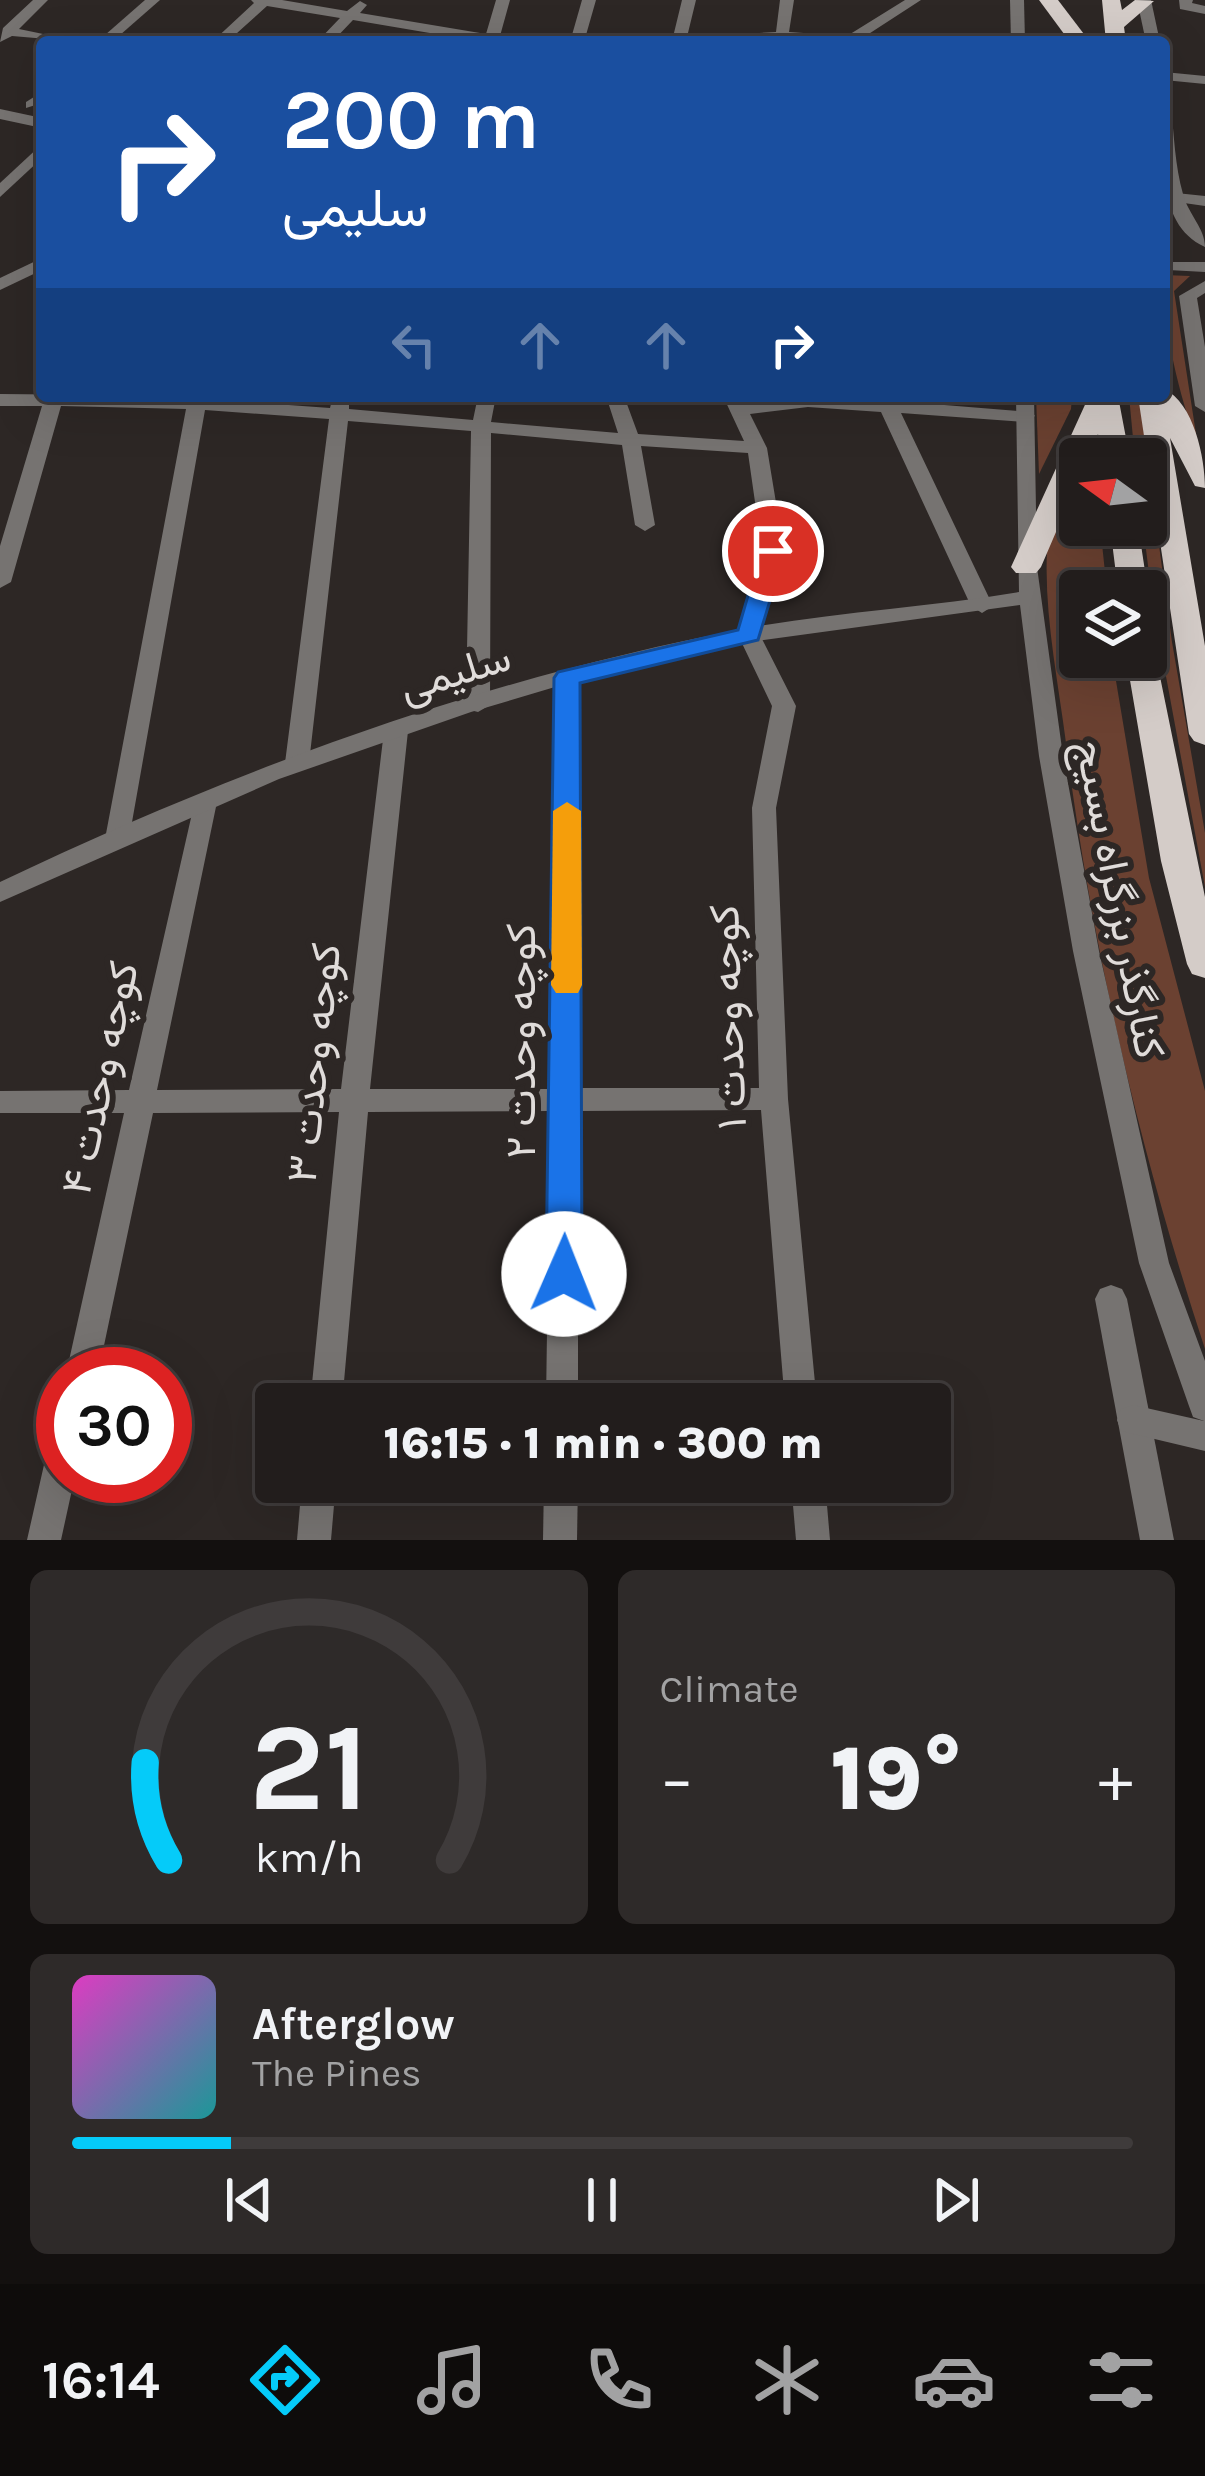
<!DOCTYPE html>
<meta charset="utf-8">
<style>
body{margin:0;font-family:Karla,Vazirmatn,sans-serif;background:#2e2a29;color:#f1f3f6;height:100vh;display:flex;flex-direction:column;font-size:45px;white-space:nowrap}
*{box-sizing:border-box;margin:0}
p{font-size:39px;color:#a2a2a3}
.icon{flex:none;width:66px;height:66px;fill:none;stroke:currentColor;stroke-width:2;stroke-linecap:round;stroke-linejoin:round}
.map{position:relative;height:1540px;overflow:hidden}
.details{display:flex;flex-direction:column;gap:30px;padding:30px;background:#13100f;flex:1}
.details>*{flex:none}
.banner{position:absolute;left:36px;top:36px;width:1134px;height:366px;border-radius:12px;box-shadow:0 12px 48px #0002,0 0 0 3px #3f3b3b;background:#1a4fa0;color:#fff;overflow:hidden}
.needle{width:78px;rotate:285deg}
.tools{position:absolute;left:1059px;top:438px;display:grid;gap:24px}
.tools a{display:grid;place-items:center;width:108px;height:108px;border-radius:12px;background:#221d1c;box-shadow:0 12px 48px #0002,0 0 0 3px #3f3b3b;font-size:60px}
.speed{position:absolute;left:36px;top:1347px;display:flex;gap:24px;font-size:60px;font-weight:700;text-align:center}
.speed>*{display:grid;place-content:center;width:156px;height:156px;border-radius:50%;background:#221d1c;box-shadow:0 12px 48px #0002,0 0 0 3px #3f3b3b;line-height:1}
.speed .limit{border:18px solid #d22;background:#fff;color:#111}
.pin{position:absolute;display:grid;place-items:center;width:102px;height:102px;color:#fff;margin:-51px;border:6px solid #fff;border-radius:50%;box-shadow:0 3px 12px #0007}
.me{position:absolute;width:132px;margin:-66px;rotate:1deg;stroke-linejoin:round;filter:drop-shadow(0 0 9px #0008)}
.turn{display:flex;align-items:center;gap:42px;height:252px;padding:0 48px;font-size:54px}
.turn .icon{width:156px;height:156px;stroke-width:2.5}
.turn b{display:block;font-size:84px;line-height:102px}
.lanes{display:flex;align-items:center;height:114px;padding:0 48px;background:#0003;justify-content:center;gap:60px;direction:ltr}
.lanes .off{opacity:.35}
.big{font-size:90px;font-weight:800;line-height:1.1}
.details .widget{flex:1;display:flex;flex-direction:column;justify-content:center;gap:18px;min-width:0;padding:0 42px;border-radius:18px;background:#2e2a29}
.details .dial{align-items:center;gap:0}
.dial svg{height:312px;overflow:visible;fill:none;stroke:#3f3b3b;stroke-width:7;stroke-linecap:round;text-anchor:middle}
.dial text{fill:#f1f3f6;stroke:none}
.song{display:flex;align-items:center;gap:36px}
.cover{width:144px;height:144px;border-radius:18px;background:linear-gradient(135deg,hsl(310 70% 55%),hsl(180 70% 35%))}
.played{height:12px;border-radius:6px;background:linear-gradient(90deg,#05cbf9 15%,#3f3b3b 15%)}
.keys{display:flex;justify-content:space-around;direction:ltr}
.heat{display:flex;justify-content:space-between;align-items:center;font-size:66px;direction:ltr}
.details .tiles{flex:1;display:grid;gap:30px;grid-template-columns:1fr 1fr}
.widget:last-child{grid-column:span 2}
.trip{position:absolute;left:255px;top:1383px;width:696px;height:120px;border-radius:12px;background:#221d1c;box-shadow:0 12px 48px #0002,0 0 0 3px #3f3b3b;font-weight:800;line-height:120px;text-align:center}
.dock{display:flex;height:192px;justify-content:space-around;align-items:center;background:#0e0c0b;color:#a2a2a3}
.dock .icon{width:84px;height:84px}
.dock .on{color:#05cbf9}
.dock b{font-size:54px;color:#f1f3f6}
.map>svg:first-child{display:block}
.green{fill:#6b4131}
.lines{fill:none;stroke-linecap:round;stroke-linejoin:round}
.minor{fill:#767371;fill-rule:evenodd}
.tertiary{fill:#767371;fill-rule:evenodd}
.trunk{fill:#d4ccc8;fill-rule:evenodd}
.route{fill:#1a73e8;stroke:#114b97;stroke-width:3}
.slow{fill:#f59e0b}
.labels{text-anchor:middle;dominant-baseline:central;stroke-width:12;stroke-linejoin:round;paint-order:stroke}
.street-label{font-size:42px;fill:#e0dcda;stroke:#2d2725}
</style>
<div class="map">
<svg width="1205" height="1540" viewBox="0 0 1205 1540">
<rect width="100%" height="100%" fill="#2d2725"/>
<g class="green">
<path d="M1164,275l26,1 -16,15 24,156c-20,-57 -34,-112 -34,-172z"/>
<path d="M1036,396h36l-1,13 -32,65z"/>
<path d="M1129,396h10l33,246 33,191v54l-52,-281 -10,-81 3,-66h-11z"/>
<path d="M1080,476v49h20l7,66h-27v66h32l37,221 56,213v258c-65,-198 -113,-399 -139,-606 -8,-63 -22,-129 -19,-192 2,-24 22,-53 33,-75z"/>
</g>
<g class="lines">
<g class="minor">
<path d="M33,0h15l-29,29 63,13 -70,-6 -12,6 3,-14z"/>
<path d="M145,0h15l-48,42h-15z"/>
<path d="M251,0h31l65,11 13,-10 7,4 -7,8 126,21 10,-34h14l-10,36 15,6h-32l-130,-22 -21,22h-15l23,-24 -73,-12 -40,36h-15l42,-39z"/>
<path d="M582,0h14l-12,42h-14z"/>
<path d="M682,0h14l-9,37 89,-5 4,-32h14l-5,32 58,4 58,-36h16l-57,37 16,5h-225l18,-5z"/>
<path d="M1179,0h14l-1,3 13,3v8l-25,-5z"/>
<path d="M1164,72l41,4v8l-41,-4z"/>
<path d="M42,92v11l-16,5v-6z"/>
<path d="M42,144v14l-42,39v-14z"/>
<path d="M1176,193l29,3v10l-35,-5v-6z"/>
<path d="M42,258v12l-42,20v-12z"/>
<path d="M0,394l207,2v3l123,9 3,-12h16v13l124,11 5,-24h18l-5,26 127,11 -12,-37h18l14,38 106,7 -21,-45h18l4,7 57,-7 73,4 -1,-4h18l3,5 137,11 3,4 -10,6 -124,-9 92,193 -11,7 -11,-7 -90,-194 -73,-5 -58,7 17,34 17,103 -24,84 36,71 -20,102 12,291 29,305h-32l-24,-294 -183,1v293h-32l4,-293 -182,1 -26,292h-32l29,-292 -186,1 -55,261h-32l58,-261h-124v-22l129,-1 67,-294 9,-2 12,8 -60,288 184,-1 43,-358 12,-8 12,8 -38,358h180l6,-411 3,-5h16l3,5v410h181l-7,-280 20,-102 -34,-71 24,-84 -14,-98 -107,-7 14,79 -10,6 -10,-6 -13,-80 -131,-12 -1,272 -12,7 -8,-2 -4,-5 5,-274 -123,-10 -39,342 -12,8 -12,-8 44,-344 -124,-9 -76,429 -12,9 -12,-9 81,-430 -125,-3 -50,176 -11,6v-42l42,-140h-42z"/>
<path d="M1111,1285l11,4 5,10 47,241h-34l-45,-241 5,-10z"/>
<path d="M63,1441v35h12l-14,64h-34l19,-84 5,-11z"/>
<path d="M302,1482h34l-5,58h-34z"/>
<path d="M544,1482h34l-1,58h-34z"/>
<path d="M791,1482h34l5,58h-34z"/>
</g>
<g class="tertiary">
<path d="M1010,0h14l1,42h-14z"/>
<path d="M1137,0h14l9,42h-14z"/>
<path d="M1164,102l7,4c3,29 4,60 12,88 5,20 22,34 22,53 -52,-24 -41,-98 -41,-145z"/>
<path d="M0,109l42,9v10l-42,-9z"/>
<path d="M1168,262h37v10l-37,-2z"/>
<path d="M1205,281v12l-8,5 8,49v65l-10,-6 -16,-110z"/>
<path d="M1016,396h18l3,171 26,189 36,195 70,312 36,98v90l-84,-20 -4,-11 4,-11 12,-4 71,16 -11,-4 -4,-11 -50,-143 -66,-312 -34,-195 -19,-151 -271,37 -184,42 -94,28 -192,67 -279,123v-20c238,-114 488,-205 748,-254 89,-16 181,-21 271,-36z"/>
</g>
<g class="trunk">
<path d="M1039,0h19l32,42h-20z"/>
<path d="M1102,0h18l2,10 13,-10 19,1 -30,26 2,15h-20z"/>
<path d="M1164,389c30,14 41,69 41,99l-10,-2 -25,-48 35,208v99l-11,-4 -5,-7 -51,-338h26z"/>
<path d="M1089,396h29l12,63h-28l-4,-25 -10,25h-8v17l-39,91 -5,6h-20l-5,-6z"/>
<path d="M1110,525h28l10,66 -2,3 -28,-3z"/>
<path d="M1146,649l10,8 49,240v81l-13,-4 -5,-10 -26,-103 -35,-204h20z"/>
</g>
</g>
<path class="route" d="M773,544l12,7 -27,89 -178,43 2,591 -6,10 -12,5 -12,-5 -6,-10 8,-596 4,-6 180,-42 23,-79z"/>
<path class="slow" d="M567,802l14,9 1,174 -4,8h-22l-5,-8 2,-174z"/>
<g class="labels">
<g class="street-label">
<text transform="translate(455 672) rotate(-17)">سلیمی</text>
<text transform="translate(1120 899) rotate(79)">کنارگذر بزرگراه بسیج</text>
<text transform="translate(728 1017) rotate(-92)">کوچه وحدت ۱</text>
<text transform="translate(521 1041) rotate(-90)">کوچه وحدت ۲</text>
<text transform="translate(314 1063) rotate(-84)">کوچه وحدت ۳</text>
<text transform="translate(100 1078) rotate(-78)">کوچه وحدت ۴</text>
</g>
</g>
</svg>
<div class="tools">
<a><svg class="needle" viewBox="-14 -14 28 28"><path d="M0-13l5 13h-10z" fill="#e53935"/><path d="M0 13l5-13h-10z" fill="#a2a2a3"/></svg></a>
<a><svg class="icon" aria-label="layers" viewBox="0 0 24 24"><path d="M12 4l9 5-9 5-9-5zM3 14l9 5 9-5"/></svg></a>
</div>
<div class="speed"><div class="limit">30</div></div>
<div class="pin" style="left:773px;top:551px;background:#d93025"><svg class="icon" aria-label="arrive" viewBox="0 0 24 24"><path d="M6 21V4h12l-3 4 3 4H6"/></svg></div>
<svg class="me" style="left:564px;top:1274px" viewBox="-20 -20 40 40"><circle r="19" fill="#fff"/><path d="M0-13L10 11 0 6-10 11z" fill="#1a73e8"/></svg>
<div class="trip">16:15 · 1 min · 300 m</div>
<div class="banner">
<div class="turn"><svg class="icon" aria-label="right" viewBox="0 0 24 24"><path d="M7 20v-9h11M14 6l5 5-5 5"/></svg><div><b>200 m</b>سلیمی</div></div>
<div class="lanes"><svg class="icon off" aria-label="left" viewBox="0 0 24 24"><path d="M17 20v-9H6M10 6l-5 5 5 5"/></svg><svg class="icon off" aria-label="ahead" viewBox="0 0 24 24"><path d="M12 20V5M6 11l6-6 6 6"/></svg><svg class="icon off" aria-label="ahead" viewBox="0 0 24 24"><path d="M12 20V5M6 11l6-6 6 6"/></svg><svg class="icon" aria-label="right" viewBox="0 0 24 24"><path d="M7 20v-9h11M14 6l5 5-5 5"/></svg></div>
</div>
</div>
<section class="details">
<div class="tiles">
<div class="widget dial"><svg viewBox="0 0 100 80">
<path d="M14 69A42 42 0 1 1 86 69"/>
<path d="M14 69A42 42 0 0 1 8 44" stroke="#05cbf9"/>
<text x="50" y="56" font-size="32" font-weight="700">21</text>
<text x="50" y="72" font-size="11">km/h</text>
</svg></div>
<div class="widget"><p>Climate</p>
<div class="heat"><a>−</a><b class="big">19°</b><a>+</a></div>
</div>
<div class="widget">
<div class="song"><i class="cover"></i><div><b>Afterglow</b><p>The Pines</p></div></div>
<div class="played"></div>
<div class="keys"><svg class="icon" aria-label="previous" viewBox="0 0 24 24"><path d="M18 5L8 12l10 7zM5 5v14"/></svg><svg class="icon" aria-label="pause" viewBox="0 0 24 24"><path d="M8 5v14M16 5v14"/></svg><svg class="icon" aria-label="next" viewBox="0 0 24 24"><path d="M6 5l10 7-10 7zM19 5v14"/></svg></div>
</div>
</div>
</section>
<nav class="dock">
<b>16:14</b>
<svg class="icon on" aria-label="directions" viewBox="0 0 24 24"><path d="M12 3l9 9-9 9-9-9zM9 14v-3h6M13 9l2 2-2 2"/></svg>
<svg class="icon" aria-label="music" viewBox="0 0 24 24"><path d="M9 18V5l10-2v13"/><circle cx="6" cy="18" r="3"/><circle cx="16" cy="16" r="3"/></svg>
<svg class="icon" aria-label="phone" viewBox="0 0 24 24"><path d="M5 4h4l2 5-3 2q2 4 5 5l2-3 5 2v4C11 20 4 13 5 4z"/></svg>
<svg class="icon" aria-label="climate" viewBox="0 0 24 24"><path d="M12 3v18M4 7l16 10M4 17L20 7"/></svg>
<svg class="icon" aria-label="car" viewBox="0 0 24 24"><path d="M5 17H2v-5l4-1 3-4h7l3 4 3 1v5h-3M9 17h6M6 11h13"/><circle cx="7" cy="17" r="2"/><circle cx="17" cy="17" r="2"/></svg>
<svg class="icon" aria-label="filters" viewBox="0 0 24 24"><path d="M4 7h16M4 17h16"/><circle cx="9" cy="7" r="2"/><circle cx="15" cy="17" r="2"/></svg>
</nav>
